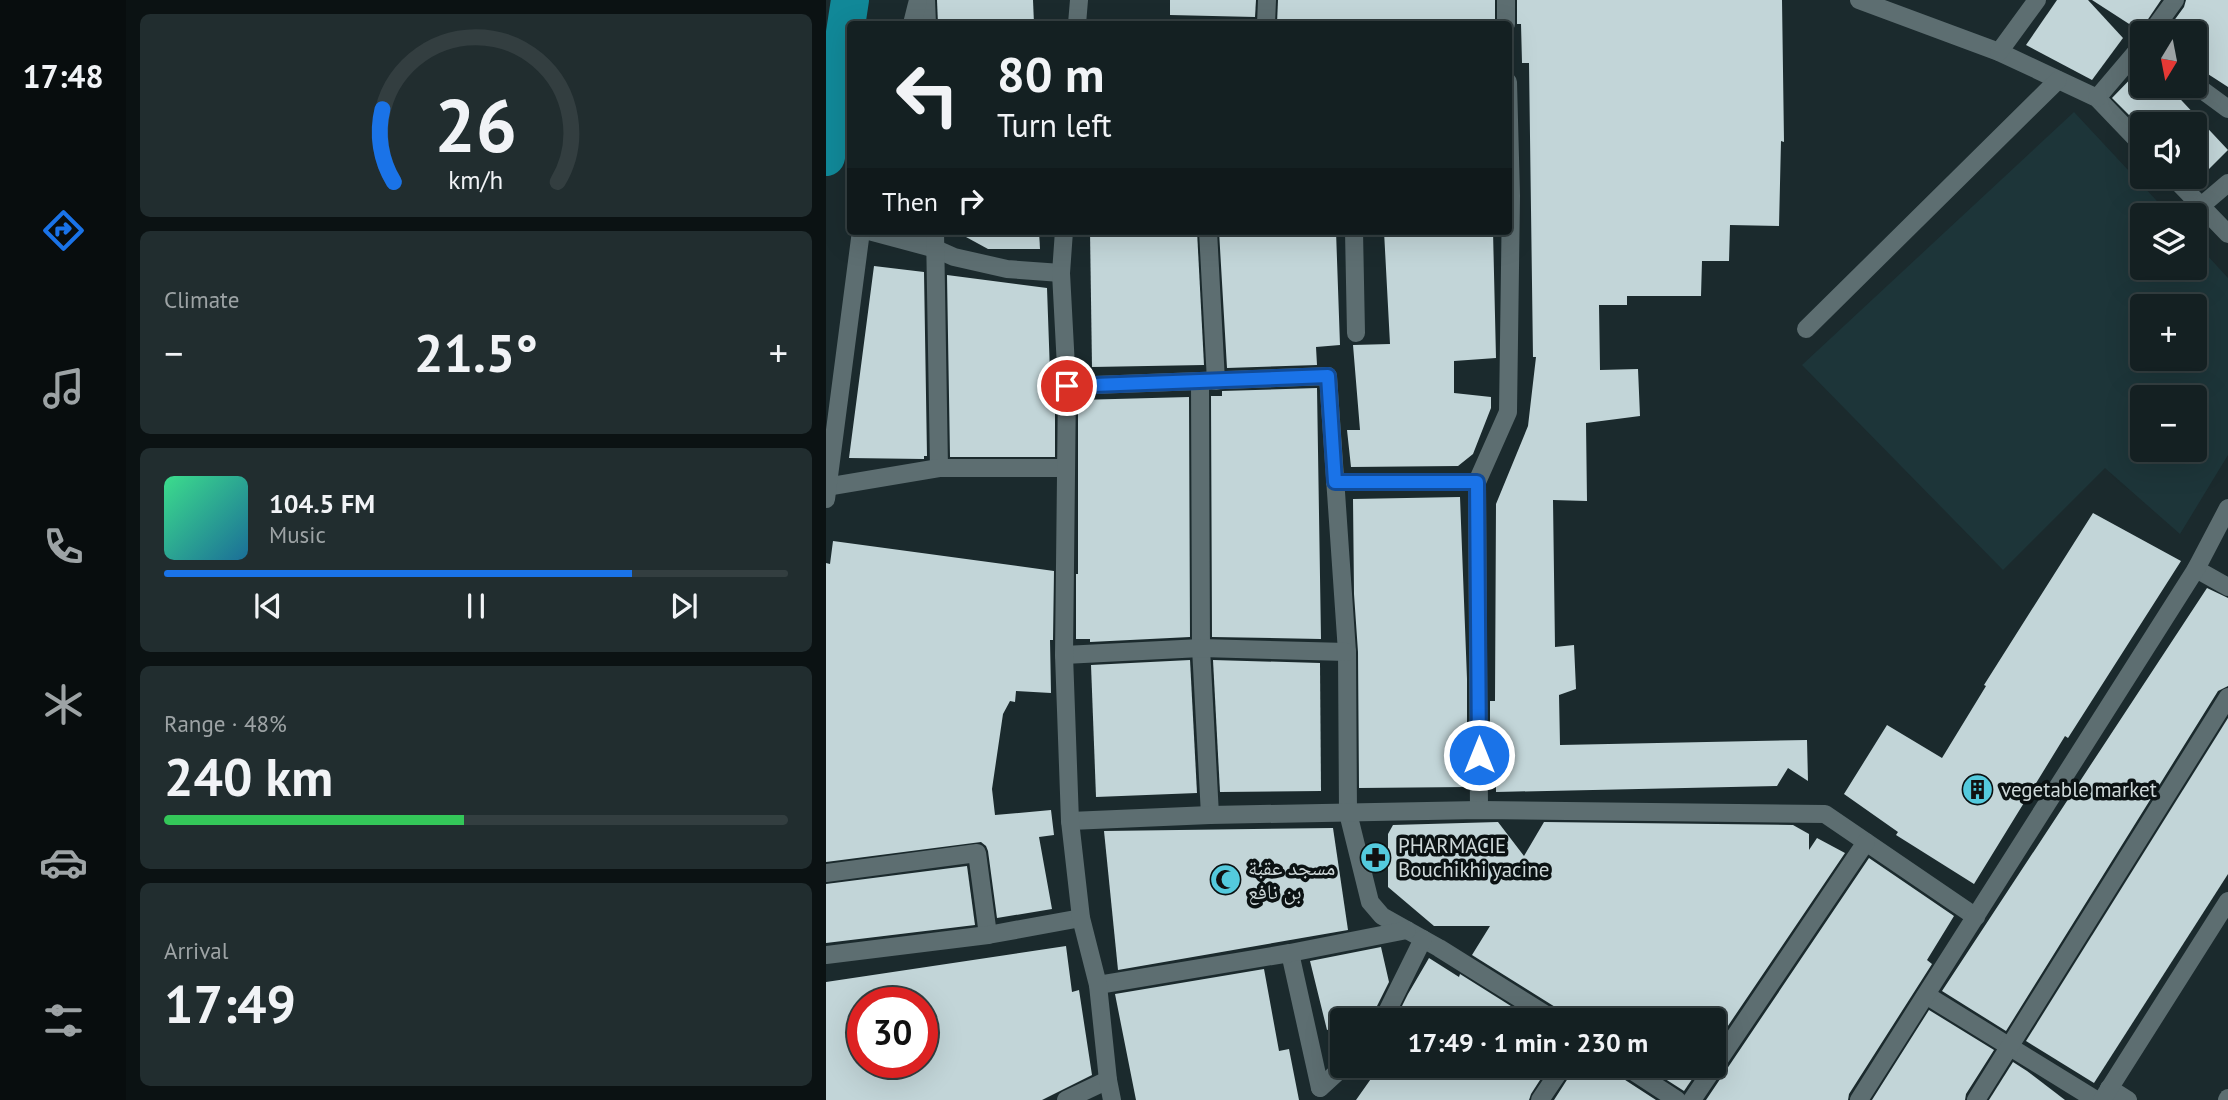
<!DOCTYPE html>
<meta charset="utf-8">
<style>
body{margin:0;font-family:"PT Sans","Noto Naskh Arabic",sans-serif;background:#212d2f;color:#f1f3f6;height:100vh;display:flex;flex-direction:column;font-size:26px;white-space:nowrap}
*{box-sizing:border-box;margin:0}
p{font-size:23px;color:#9da3a5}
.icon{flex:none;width:38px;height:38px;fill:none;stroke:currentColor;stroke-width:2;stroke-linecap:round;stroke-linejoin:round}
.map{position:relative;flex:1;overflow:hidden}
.details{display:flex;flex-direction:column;gap:14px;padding:14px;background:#0b1213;width:700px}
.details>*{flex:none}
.banner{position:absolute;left:21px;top:21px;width:665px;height:214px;border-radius:7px;box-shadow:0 7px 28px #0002,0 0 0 2px #333e40;background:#142022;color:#f1f3f6;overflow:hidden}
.needle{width:46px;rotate:190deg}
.fabs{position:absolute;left:1304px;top:21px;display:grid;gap:14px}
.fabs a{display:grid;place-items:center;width:77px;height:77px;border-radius:7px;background:#142022;box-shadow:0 7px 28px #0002,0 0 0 2px #333e40;font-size:35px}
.speed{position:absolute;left:21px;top:987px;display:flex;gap:14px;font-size:35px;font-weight:700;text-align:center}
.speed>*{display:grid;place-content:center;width:91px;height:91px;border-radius:50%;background:#142022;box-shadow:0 7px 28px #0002,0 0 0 2px #333e40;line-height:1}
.speed .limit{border:10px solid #d22;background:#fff;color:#111}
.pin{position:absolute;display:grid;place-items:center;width:60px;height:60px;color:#fff;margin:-30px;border:4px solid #fff;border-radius:50%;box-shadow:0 2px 7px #0007}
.me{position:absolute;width:77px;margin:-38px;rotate:0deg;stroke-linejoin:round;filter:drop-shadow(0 0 5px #0008)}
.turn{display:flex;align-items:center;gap:24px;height:147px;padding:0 35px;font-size:32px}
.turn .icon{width:91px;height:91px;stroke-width:2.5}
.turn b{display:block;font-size:49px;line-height:60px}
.then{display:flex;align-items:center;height:66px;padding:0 35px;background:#0003;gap:14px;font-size:26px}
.big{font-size:52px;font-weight:700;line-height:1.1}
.details .tile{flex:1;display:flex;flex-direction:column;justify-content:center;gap:10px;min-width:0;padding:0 24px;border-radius:10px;background:#212d2f}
.details .dial{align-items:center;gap:0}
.dial svg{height:182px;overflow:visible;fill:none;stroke:#333e40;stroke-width:7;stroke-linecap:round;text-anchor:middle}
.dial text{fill:#f1f3f6;stroke:none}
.song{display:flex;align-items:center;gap:21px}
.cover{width:84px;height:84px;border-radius:10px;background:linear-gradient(135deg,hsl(150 70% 55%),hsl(200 70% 35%))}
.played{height:7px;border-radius:4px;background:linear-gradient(90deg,#1a73e8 75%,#333e40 75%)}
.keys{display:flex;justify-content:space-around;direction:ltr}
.heat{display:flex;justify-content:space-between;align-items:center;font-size:38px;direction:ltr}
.charge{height:10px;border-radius:5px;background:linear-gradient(90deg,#34c759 48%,#333e40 0)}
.trip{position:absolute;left:504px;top:1008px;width:396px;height:70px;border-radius:7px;background:#142022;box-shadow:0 7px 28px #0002,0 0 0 2px #333e40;font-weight:700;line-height:70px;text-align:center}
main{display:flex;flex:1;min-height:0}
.dock{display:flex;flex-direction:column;width:126px;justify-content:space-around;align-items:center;background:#080d0e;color:#9da3a5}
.dock .icon{width:49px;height:49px}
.dock .current{color:#1a73e8}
.dock b{font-size:32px;color:#f1f3f6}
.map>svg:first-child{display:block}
.built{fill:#1d3539;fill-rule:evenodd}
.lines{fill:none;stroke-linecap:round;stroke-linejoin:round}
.river{stroke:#118898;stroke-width:38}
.building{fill:#c2d5d8;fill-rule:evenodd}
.street{stroke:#5d6e71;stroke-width:18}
.secondary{stroke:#5d6e71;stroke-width:18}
.route-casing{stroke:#114b97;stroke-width:18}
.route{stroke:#1a73e8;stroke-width:12}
.labels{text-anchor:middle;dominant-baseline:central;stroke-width:7;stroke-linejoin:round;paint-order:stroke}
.poi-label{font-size:21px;fill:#cfd9da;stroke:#0b1213;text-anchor:start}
</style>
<main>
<nav class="dock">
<b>17:48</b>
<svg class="icon current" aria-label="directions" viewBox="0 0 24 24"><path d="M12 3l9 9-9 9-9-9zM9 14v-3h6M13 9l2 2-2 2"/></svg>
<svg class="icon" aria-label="music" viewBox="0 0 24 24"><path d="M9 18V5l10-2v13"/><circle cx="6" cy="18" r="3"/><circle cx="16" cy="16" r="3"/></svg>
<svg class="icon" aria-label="phone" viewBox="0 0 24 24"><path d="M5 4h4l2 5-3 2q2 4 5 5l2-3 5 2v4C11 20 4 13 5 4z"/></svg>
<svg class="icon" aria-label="climate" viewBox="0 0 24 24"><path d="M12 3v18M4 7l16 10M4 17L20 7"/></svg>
<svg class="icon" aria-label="car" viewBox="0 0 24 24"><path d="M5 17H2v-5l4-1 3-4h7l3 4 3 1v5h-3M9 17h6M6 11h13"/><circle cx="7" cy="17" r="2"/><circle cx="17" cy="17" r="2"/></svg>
<svg class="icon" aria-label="filters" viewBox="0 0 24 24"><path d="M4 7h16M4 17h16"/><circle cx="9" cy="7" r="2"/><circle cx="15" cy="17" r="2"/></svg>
</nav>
<section class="details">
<div class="tile dial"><svg viewBox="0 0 100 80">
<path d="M14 69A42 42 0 1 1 86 69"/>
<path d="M14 69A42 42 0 0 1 9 37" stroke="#1a73e8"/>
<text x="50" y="56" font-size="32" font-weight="700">26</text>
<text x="50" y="72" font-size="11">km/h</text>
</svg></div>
<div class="tile"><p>Climate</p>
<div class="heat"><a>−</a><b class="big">21.5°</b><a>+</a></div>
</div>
<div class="tile">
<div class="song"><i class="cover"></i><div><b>104.5 FM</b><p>Music</p></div></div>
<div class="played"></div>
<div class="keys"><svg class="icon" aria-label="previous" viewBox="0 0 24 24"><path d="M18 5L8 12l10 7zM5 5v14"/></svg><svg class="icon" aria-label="pause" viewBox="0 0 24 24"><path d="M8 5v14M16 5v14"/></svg><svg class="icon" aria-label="next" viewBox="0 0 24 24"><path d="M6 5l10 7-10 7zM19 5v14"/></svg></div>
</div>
<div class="tile"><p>Range · 48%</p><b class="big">240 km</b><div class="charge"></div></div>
<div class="tile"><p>Arrival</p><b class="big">17:49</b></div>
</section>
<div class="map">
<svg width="1402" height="1100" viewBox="0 0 1402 1100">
<rect width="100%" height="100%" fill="#1b2a2d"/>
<path class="built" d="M1248,112l96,103h-28v53h52l1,-26 33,36v177l-48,79 -75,-66 -102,102 -201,-205zM1316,306h52v53h-52zM1316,397h52v53h-52z"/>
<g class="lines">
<path class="river" d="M0,157l24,-157"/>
</g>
<g class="building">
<path d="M111,0h96l1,24h-96z"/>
<path d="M344,0h86l-1,17 -85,-2z"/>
<path d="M452,0h217v24h-218z"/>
<path d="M691,0h265l2,142 -3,-1 -2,85 -49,-1 -1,36h-27l-1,35h-74v9h-28l1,65 38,-1 2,47 -54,7 1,78 -34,-1 2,147 19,-2 2,44 -17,6 1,50 247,-5 1,41 -20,-13 -11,18 -281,6v-6h-6v-85h5l1,-197 32,-78 8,-69h-3l-4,-294h-7l-1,-39h-4z"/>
<path d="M1231,0h31l35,38 -31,42 -66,-35z"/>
<path d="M1266,0h69l-21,31z"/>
<path d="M1360,0h42v87l-34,-22v-32h-29l19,-26z"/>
<path d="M1316,67v19h26l60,64 -33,33 -1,-59h-56l-26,-26z"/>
<path d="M129,231h84l1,18h-52z"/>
<path d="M264,231h107l7,134 -112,2z"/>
<path d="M393,231h117l4,114 -24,2 1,18 -90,3z"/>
<path d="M558,231h109l3,127 -42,3v32l37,4v11l-18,46 -15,12 -107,1 -4,-37h13l-7,-85 37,-1z"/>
<path d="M48,266l50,6 3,184h-3v3l-75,-1z"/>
<path d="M121,275l100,13 4,113h4v56h-105z"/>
<path d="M491,388l4,251 -109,-2 -1,-241h11v-5z"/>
<path d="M363,397l1,240 -100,5v-3h-14v-65h2v-174z"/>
<path d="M634,497l7,182v108l-108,1 -1,-136 -4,-58 -1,-95z"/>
<path d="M1267,513l88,48 -113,177 -3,-2 -91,148 -78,-49 2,-3 -54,-38 43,-69 55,33 44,-72 -2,-1z"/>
<path d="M7,541l221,30 -1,69h-3l1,53 -35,-2 -1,11 -5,-1 -7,13 -11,75 3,26 56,-5 3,25 -15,2 13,72 -55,9 -9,-67 -2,-5 -5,-4 -155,20v-299l4,1z"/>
<path d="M1381,588l21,10v88l-10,5 -212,340 -64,-40z"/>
<path d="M364,660l7,133 -101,4 -5,-132z"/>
<path d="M387,660l107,3 1,128 -101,1z"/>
<path d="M1402,718v156l-134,209 -68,-42z"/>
<path d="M672,822l26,34 20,-34 249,3 16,9v16l8,-12 28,15 -132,195v-28h-148l-5,-10 -88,-55 18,-29h-56l-46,-39v-53l5,-9z"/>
<path d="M507,828l15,102 -230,40 -14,-139z"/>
<path d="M1043,858l85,58 -27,44 5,4 -83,130 -1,6h-142z"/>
<path d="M141,866l8,59 -149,18v-59z"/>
<path d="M240,946l6,46 7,-2 13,85 -50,25h-216v-118zM37,1003h59v59h-59z"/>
<path d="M555,947l8,35 -16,32 -17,6h-14v5l-15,5 -17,-69z"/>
<path d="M603,958l30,19 1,-3 73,46h-135l2,-10 8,-16z"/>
<path d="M438,969l15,82 10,-2 10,51h-163l-21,-106z"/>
<path d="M1103,1010l65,40 -28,44 -1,6h-93z"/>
<path d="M1187,1062l14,9 38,29h-76z"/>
<path d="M554,1066h169l-18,28 -2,6h-173z"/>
<path d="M748,1066h40l5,10 37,24h-102l18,-28z"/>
<path d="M819,1066h56l-17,25z"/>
</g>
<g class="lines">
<g class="street">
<path d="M100,0l1,24"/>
<path d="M680,0v24"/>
<path d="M1033,0l140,52 98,46 45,47"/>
<path d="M86,24l6,-24"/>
<path d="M440,24l1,-24"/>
<path d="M1325,33l24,-33"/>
<path d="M1173,52l38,-52"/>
<path d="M1368,84l34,25"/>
<path d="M1271,98l45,-53"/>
<path d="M1347,177l55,57"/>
<path d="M1375,206l27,-23"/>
<path d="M43,231l67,18 18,8 53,12 54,4"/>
<path d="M109,231l4,237"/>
<path d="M382,231l8,150"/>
<path d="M528,231l2,102"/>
<path d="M980,329l252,-249"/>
<path d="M374,382l1,266 9,167"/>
<path d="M241,386l261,-10 19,276 1,161 22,89 12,14 57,32 115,72"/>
<path d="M509,482h142"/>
<path d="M0,487l113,-19h127"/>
<path d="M0,499l35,-268"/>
<path d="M1370,569l32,18"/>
<path d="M238,655l137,-7 146,4"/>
<path d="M653,810l-2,-328 31,-70 3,-216 -3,-114"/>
<path d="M244,821l140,-6 269,-5 346,4 151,103"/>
<path d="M0,873l151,-20 11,82"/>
<path d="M464,953l30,135"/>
<path d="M0,955l162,-20 93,-17"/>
<path d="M272,985l192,-32 117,-23"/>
<path d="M1100,995l170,105"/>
<path d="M557,1020l40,-81"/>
<path d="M799,1066l52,34"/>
<path d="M494,1088l24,-22"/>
<path d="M1283,1088l19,12"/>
<path d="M240,1100l42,-20"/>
<path d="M714,1100l23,-34"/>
<path d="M866,1100l174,-258"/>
<path d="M1033,1100l337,-531 32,-61"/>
<path d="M1150,1100l252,-403"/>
<path d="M1276,1100l126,-199"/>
<path d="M1401,1100l1,-2"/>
</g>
<g class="secondary">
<path d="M251,24l2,-24"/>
<path d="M238,231l-3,42 6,113 -3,269 6,166 11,97 17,67 10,95 4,20"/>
</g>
</g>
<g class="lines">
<defs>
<path id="route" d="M241,386l261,-10 7,106h142l2,273"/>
</defs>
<use href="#route" class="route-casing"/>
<use href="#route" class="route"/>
</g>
<defs>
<symbol id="building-disc" viewBox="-11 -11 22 22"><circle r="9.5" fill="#54cadd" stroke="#0b1213"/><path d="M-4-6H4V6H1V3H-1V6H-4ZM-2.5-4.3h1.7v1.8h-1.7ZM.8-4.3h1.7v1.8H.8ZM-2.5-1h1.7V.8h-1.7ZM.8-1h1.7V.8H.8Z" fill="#111"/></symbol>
<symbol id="pharmacy-disc" viewBox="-11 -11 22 22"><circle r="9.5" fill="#54cadd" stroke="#0b1213"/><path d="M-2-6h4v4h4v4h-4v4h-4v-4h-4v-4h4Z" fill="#111"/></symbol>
<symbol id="mosque-disc" viewBox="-11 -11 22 22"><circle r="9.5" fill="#54cadd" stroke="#0b1213"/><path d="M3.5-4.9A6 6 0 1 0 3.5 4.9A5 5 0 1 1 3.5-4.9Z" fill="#111"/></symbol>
</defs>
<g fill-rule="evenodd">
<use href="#building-disc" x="1134" y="772" width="35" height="35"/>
<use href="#pharmacy-disc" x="532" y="840" width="35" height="35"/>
<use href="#mosque-disc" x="382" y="862" width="35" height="35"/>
</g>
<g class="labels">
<g class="poi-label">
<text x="1175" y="789">vegetable market</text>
<text x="572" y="845">PHARMACIE<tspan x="572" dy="24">Bouchikhi yacine</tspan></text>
<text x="422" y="867">مسجد عقبة<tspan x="422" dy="24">بن نافع</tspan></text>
</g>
</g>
</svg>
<div class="fabs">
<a><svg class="needle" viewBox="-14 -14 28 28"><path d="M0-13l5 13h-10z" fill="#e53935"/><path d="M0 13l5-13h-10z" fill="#9da3a5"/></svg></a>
<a><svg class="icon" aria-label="sound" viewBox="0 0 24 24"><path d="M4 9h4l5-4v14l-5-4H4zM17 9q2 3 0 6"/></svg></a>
<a><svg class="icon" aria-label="layers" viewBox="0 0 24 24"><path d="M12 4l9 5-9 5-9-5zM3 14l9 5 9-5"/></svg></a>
<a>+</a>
<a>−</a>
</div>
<div class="speed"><div class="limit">30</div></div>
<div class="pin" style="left:241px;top:386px;background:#d93025"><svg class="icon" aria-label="arrive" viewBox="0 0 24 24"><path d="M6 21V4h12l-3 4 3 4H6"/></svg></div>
<svg class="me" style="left:653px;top:755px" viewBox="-20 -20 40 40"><circle r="17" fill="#1a73e8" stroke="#fff" stroke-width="3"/><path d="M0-11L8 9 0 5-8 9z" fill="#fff"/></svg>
<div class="trip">17:49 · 1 min · 230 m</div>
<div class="banner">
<div class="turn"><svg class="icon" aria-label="left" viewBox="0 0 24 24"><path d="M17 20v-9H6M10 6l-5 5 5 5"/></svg><div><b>80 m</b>Turn left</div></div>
<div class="then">Then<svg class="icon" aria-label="right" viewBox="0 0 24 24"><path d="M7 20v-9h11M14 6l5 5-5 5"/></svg></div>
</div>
</div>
</main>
